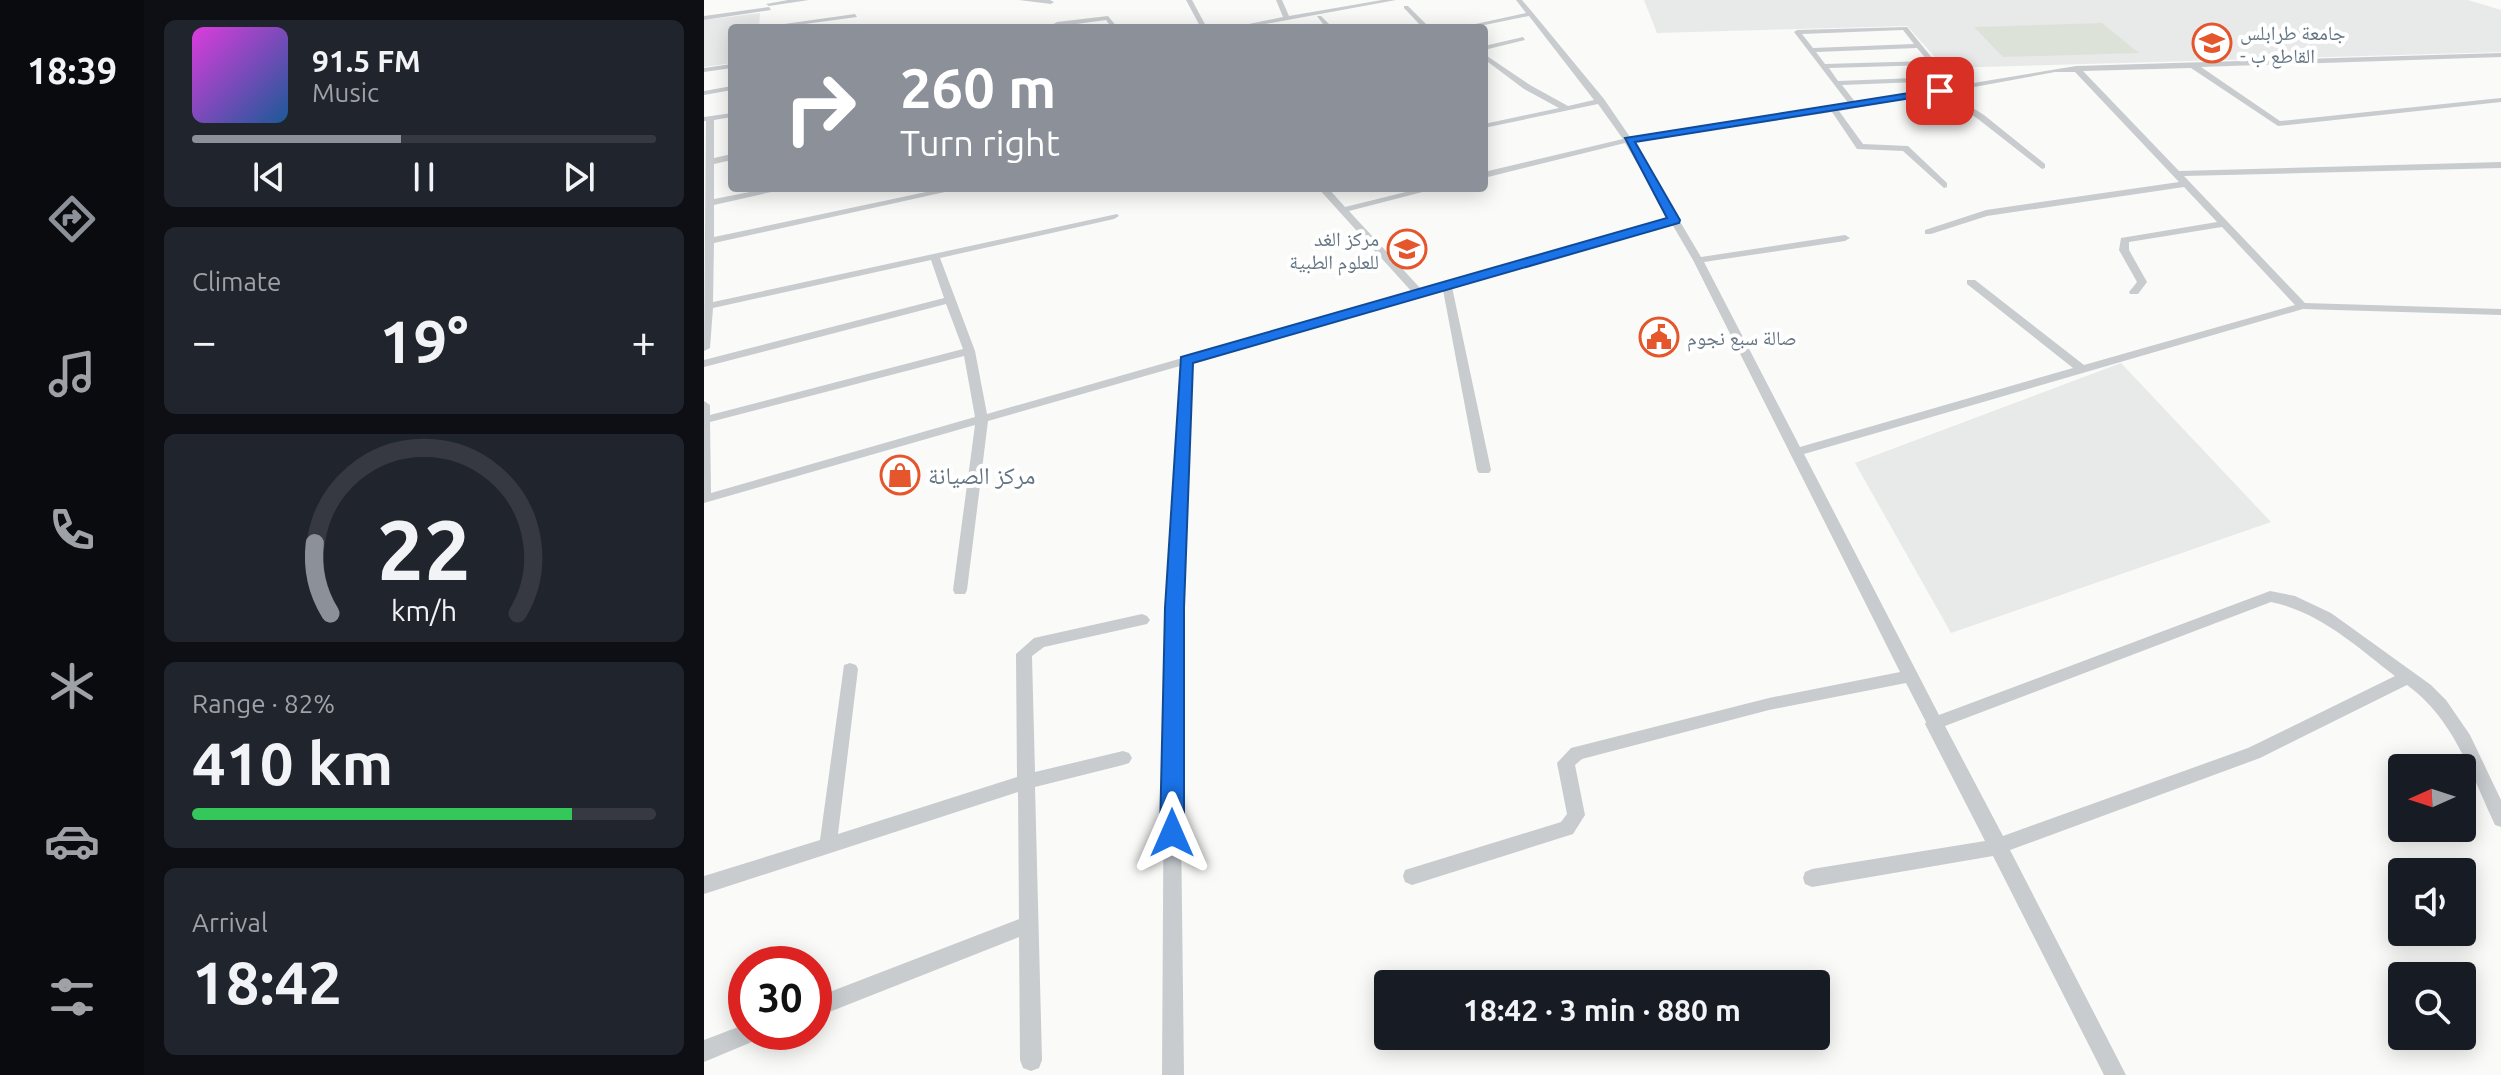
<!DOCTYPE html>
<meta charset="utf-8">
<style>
body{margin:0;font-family:Ubuntu,"Noto Naskh Arabic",sans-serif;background:#20242c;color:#f1f3f6;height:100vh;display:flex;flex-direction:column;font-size:30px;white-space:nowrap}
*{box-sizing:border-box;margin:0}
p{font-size:26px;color:#9ea1a6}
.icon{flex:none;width:44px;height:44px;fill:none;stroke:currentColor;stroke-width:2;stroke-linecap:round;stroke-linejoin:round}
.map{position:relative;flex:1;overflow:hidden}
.side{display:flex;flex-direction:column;gap:20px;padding:20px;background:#0d0f14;width:560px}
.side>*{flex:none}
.top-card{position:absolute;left:24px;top:24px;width:760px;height:168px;border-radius:8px;box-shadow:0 4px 20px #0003;background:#8c9099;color:#fff;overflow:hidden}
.needle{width:52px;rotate:267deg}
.tools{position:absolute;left:1684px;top:754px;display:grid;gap:16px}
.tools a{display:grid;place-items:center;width:88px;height:88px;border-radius:8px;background:#171b24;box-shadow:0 4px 20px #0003;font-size:40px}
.speed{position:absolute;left:24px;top:946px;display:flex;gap:16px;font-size:40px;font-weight:700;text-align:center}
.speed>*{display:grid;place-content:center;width:104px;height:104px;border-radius:50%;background:#171b24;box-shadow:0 4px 20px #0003;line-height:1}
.speed .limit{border:12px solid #d22;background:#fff;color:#111}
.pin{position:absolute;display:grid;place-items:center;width:68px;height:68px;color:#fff;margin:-34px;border-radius:16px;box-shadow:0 4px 12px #0006}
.me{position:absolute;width:88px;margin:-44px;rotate:0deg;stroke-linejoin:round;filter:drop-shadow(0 0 6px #0008)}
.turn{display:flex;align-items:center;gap:28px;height:168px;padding:0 40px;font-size:36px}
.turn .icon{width:104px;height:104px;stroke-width:2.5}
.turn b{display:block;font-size:56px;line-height:68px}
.big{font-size:60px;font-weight:600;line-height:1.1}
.side .widget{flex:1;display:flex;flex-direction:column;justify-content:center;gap:12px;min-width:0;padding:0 28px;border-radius:12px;background:#20242c}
.side .dial{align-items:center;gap:0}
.dial svg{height:208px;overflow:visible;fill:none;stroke:#363941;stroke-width:7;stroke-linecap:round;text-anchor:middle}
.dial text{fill:#f1f3f6;stroke:none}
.song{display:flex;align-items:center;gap:24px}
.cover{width:96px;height:96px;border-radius:12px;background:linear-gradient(135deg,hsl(300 70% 55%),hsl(210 70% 35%))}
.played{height:8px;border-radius:4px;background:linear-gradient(90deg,#8c9099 45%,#363941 45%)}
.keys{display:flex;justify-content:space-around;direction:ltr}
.heat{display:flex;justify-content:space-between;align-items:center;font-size:44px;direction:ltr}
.charge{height:12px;border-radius:6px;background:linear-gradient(90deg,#34c759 82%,#363941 0)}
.trip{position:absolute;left:670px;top:970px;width:456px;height:80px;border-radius:8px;background:#171b24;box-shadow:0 4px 20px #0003;font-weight:600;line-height:80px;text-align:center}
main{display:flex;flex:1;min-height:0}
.tab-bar{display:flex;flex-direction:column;width:144px;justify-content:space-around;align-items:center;background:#090b0e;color:#9ea1a6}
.tab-bar .icon{width:56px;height:56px}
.tab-bar .on{color:#8c9099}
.tab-bar b{font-size:36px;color:#f1f3f6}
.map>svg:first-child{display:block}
.built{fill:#e8e9e9}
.green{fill:#dce2d8}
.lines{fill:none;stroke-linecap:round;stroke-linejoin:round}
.minor{fill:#c8cccf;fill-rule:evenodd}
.route{fill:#1a73e8;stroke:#114b97;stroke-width:2}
.labels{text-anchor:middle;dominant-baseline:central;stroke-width:8;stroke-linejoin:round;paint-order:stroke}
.far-poi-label{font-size:20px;fill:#647583;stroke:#fff;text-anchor:start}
.poi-label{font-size:24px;fill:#647583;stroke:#fff;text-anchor:start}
</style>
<main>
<nav class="tab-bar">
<b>18:39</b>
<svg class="icon on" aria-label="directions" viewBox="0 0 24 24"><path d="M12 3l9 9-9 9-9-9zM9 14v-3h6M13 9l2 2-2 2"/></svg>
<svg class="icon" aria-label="music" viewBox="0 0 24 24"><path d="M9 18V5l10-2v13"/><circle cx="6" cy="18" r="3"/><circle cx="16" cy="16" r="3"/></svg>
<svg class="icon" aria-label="phone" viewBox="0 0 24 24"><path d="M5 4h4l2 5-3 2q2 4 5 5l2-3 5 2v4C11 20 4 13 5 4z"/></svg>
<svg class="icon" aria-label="climate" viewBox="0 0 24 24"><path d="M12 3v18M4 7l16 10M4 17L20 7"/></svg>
<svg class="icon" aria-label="car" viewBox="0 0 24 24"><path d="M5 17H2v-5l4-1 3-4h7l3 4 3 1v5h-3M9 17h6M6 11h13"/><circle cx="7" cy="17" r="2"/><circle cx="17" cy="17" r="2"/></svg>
<svg class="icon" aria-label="filters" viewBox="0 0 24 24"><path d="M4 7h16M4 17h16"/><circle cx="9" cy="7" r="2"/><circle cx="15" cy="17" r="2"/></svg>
</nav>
<section class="side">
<div class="widget">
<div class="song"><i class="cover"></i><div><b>91.5 FM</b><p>Music</p></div></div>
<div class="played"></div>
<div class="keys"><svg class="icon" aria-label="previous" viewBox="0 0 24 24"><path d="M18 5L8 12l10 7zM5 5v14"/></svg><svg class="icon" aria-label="pause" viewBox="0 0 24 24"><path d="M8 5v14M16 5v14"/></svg><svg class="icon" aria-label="next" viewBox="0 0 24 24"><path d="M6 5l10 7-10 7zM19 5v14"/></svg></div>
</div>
<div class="widget"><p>Climate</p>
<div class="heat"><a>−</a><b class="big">19°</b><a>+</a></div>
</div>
<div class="widget dial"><svg viewBox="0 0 100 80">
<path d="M14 69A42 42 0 1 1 86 69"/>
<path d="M14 69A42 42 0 0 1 8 42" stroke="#8c9099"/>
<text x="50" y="56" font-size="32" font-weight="700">22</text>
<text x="50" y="72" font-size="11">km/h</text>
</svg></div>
<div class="widget"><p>Range · 82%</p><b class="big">410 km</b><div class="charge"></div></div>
<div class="widget"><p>Arrival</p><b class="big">18:42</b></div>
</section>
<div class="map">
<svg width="1797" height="1075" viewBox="0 0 1797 1075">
<rect width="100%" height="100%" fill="#fafaf8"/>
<g class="built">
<path d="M940,0h824l33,10v42l-556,16 -38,-42 -250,7z"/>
<path d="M56,13l-1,15h-27v35l-28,4v-47z"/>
<path d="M1417,363l150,159 -320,111 -96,-170z"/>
</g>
<path class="green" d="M1398,23l37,30 -136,4 -29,-30z"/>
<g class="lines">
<g class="minor">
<path d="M84,0h21l-40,6 -3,-2z"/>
<path d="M315,0h31l4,2 -3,2z"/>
<path d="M482,0h6l15,28h-6z"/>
<path d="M572,0h6l7,16 93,-16h14l-152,28h-15l54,-11z"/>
<path d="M812,0h6l11,13 71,86 26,38 219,-33 -55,-72 3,-2 110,-3 48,59 121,-20 425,-13v4l-300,10 79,54 221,-23v4l-223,24 -87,-58 -108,3 96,100 322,-9v6l-317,8 121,127 196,6v6l-198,-6 -499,145 135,261 331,-124 25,5 36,17 100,72 15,15 24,35 31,65v27l-6,-2c-24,-51 -41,-106 -88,-140l-147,73 -250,92 116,225h-22l-111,-219 -181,31 -7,-3 -2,-6 2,-6 7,-3 173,-28 -60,-117 1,-2 -20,-39 -137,27 -187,49 -7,6 10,50 -12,19 -161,51 -7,-3 -2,-6 2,-6 156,-48 6,-8 -10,-51 14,-15 198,-50 131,-26 -207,-412 -21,-36 -220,63 39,183 -2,3h-10l-2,-3 -34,-180 -251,72 -12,381 4,332h-22l2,-332 16,-377 -192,55 -21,169 -2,4h-10l-2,-4 22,-165 -271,78v-102l6,4v10l253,-66 -17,-45 -242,63v-7l240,-62 -13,-38 -218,48 -3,40 -6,3 2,-230h-2v-4l28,-4v4l-18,3v38l18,-4v6l-18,4v35l56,-11h19l-75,17v32l231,-49h18l-249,55 -1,59 404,-88 2,2 -5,3 -174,39 35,93 12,63 425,-122 -94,-104h10l17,19 77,-19h16l-89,23 72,78 248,-71 -44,-75 -141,35v-6l139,-33 -25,-35 -114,24v-4l75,-16 -35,-19 -40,-30v-5l46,31 38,21 26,-6 -65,-84 -59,12h-13l69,-15zM1199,30l11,14 -101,4 -11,-14zM1213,48l11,13 -103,3 -9,-12zM1227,65l9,12 -102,4 -9,-13zM1351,72h20l104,110 -193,28 -61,20v4h6l56,-18 197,-29 33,35 -96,16 -2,12 18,32 -8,10 1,2h8l9,-12 -18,-32v-8l93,-15 73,78 -211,60 -109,-85h-8v4l106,84 -273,79 -96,-185 141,-21 5,-3 -5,-3 -144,22 -68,-115 199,-30 25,37 46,2 41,37 3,-1v-4l-39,-37 -45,-2 -24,-33 99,-18 40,26 64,50 3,-1v-4l-61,-49 -37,-23zM1240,81l4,6 -92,16 -14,-18zM260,356l11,61 -264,76 -1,-71zM1567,602c49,10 85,44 124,74l-147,72 -245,88 -58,-110z"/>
<path d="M700,6h4l22,22h-7l-19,-20z"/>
<path d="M65,7l2,3 -67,10v-4z"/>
<path d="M151,14l2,3 -82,11 -12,-1z"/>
<path d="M404,16l10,12h-6l-6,-8 -59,8 10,-6z"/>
<path d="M613,16h4l12,12h-7z"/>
<path d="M819,37l2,3 -41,10v-4z"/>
<path d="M28,64v4l-28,4v-4z"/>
<path d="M28,86v4l-28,5v-4z"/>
<path d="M438,614l5,2 3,4 -3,4 -103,23 -12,9 3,116 88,-21 6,2 3,5 -3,5 -6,2 -88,22 7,273 -3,8 -8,3 -8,-3 -3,-8 -1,-123 -205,81v-20l205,-79 -1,-127 -314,102v-18l116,-36 24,-175 6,-2 6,2 2,4 -20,165 179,-57 -1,-123 18,-16z"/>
<path d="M42,1024v8h16l-3,7 -55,23v-22z"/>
</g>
</g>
<path class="route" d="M1236,88l3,5 -308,49 45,78 -1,3 -486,140 -9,245v225l-3,8 -9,3 -8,-3 -4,-8 5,-225 16,-251 486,-139 -42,-80z"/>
<defs>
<symbol id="university-ring" viewBox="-11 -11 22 22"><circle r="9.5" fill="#fff" stroke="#e5562c" stroke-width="1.5"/><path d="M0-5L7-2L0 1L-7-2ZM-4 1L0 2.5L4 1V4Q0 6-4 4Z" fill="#e5562c"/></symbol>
<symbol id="school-ring" viewBox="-11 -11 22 22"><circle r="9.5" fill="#fff" stroke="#e5562c" stroke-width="1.5"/><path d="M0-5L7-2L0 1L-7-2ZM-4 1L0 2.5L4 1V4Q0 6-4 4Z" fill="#e5562c"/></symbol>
<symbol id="civic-ring" viewBox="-11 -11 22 22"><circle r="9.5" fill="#fff" stroke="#e5562c" stroke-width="1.5"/><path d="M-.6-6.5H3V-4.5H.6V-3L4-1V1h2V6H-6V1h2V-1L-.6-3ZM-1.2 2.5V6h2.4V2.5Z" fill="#e5562c"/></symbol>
<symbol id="shop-ring" viewBox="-11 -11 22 22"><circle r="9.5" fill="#fff" stroke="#e5562c" stroke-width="1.5"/><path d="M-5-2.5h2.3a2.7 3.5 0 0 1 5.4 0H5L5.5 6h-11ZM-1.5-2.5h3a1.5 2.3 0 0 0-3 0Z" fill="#e5562c"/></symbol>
</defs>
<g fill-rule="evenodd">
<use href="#university-ring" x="1486" y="21" width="44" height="44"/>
<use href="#school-ring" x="681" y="227" width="44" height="44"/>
<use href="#civic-ring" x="933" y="315" width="44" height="44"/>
<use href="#shop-ring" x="174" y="453" width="44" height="44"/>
</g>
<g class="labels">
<g class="far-poi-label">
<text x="1536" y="32">جامعة طرابلس<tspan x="1536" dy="23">- القاطع ب</tspan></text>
<text x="675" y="238" text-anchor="end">مركز الغد<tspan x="675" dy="23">للعلوم الطبية</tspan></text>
<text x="983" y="337">صالة سبع نجوم</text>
</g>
<g class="poi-label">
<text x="224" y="475">مركز الصيانة</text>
</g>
</g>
</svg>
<div class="tools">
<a><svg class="needle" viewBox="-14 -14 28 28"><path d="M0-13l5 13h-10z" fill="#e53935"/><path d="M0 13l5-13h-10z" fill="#9ea1a6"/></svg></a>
<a><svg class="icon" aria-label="sound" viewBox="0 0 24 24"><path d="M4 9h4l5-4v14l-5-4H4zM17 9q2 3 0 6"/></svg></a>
<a><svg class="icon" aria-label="search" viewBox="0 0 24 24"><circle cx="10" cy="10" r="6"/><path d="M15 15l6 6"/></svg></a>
</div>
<div class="speed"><div class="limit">30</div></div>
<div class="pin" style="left:1236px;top:91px;background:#d93025"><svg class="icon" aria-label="arrive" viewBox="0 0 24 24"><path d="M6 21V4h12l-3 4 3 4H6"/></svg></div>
<svg class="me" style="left:468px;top:833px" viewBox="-20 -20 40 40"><path d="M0-17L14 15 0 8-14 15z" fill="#1a73e8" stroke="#fff" stroke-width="4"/></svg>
<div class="trip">18:42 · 3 min · 880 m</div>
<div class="top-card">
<div class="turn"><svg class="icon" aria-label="right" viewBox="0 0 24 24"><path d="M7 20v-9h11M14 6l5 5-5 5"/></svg><div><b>260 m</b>Turn right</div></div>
</div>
</div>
</main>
